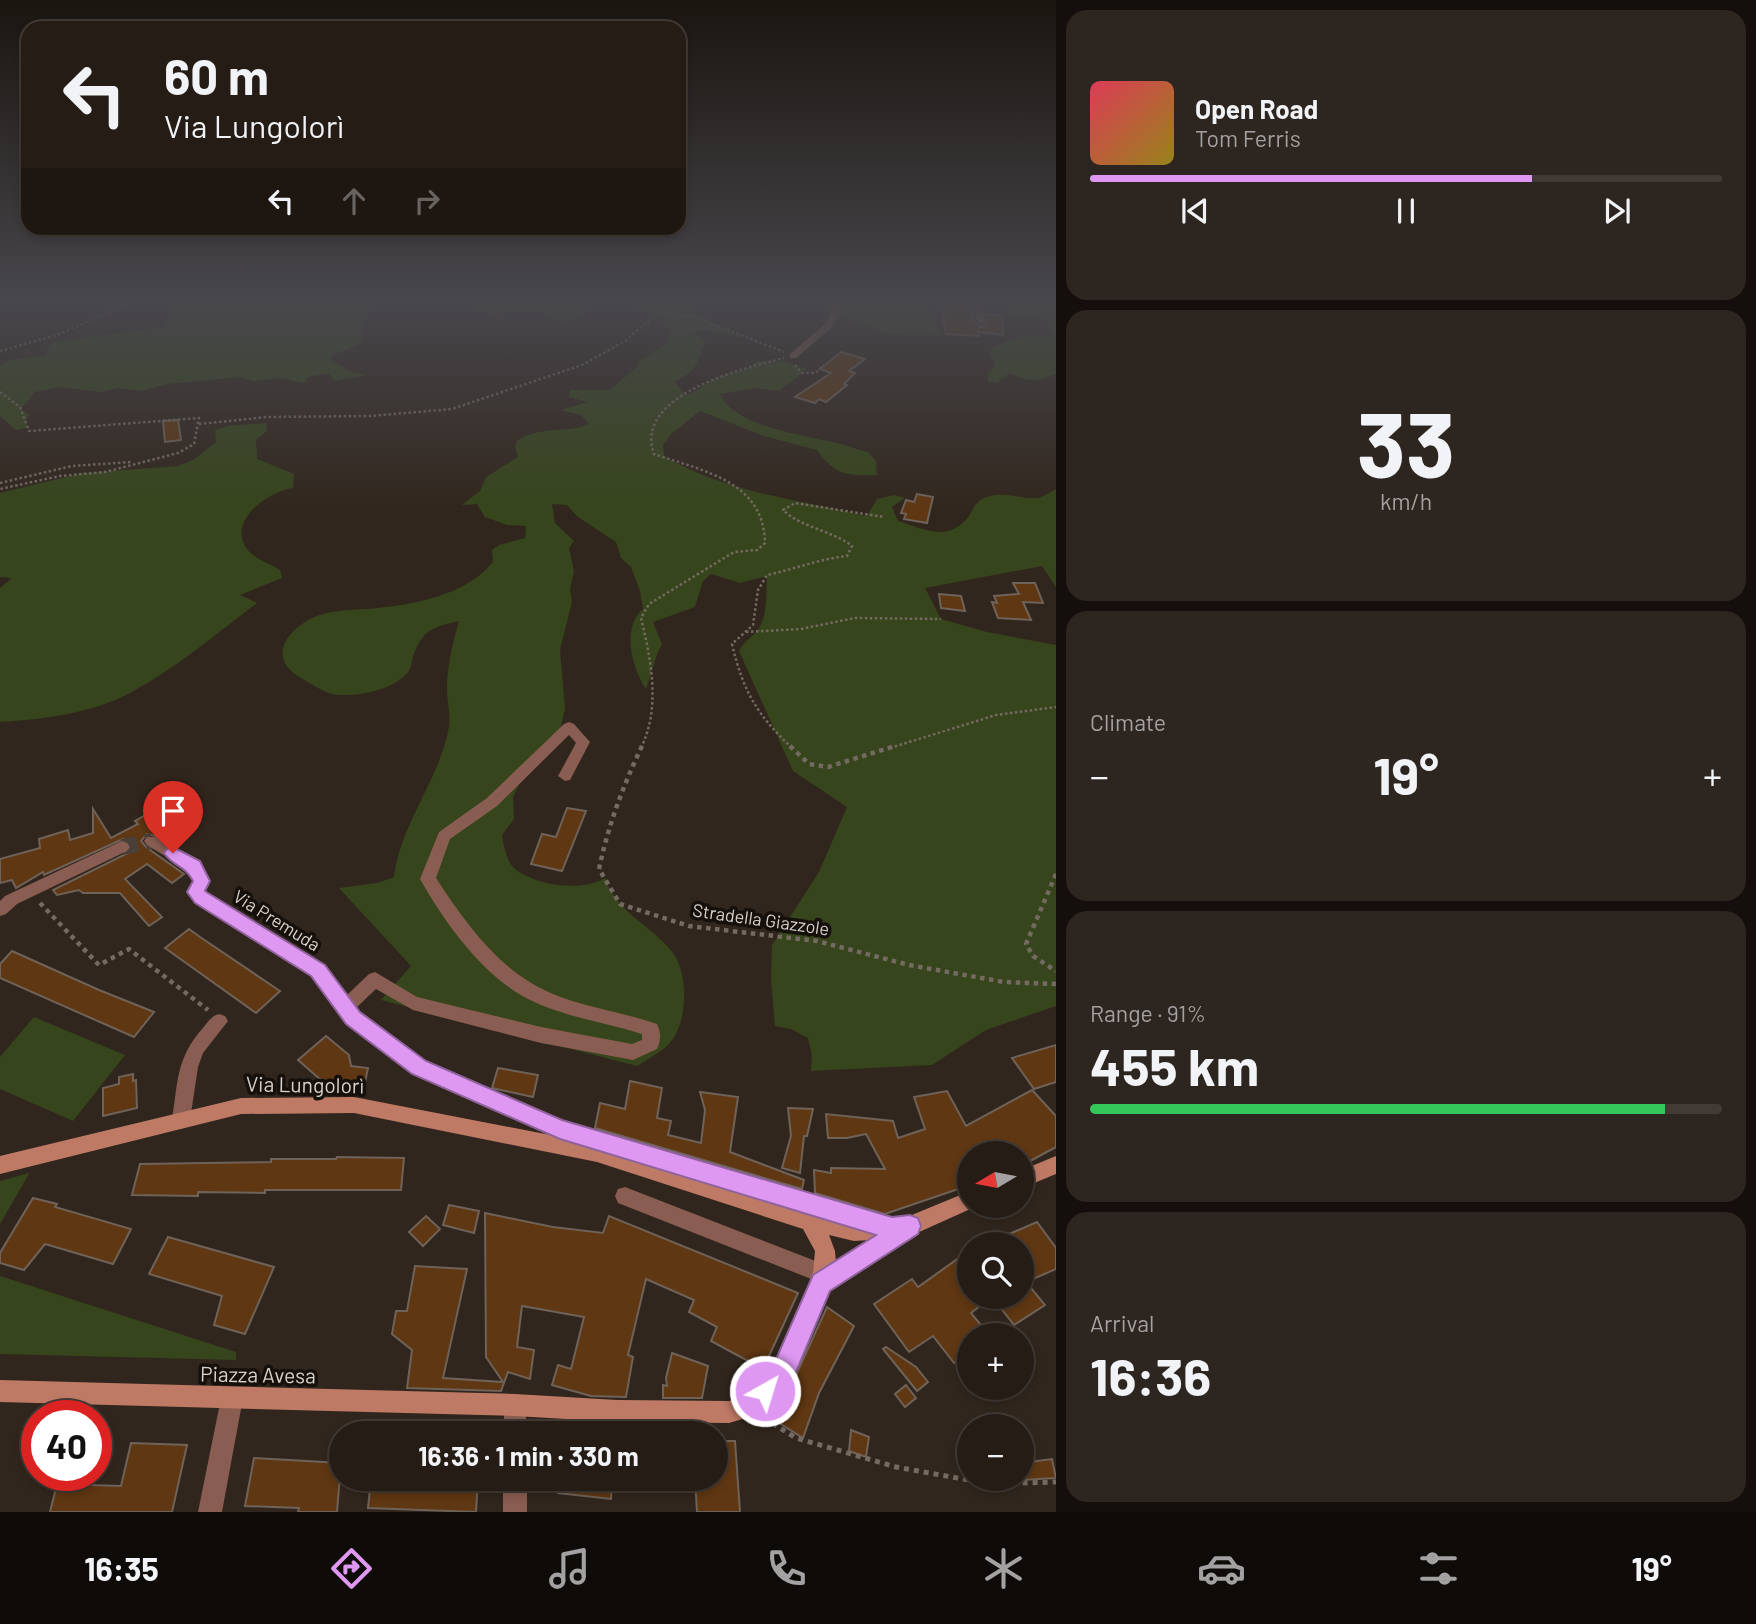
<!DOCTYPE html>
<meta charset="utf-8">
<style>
body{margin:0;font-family:Barlow,sans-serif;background:#2d251f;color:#f1f3f6;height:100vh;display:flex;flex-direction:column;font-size:26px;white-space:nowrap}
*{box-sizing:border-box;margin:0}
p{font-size:23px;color:#a3a1a1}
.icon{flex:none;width:38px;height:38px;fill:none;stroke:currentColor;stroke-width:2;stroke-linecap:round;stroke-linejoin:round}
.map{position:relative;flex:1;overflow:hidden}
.drawer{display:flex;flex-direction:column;gap:10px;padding:10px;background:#140f0c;width:700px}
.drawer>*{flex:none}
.banner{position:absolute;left:21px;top:21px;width:665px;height:214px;border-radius:21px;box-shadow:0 4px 10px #0003,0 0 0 2px #423a35;background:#251c16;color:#f1f3f6;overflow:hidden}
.needle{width:46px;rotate:260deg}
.fabs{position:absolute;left:957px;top:1141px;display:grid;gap:14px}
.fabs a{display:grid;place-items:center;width:77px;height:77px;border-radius:50%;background:#251c16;box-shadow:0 4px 10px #0003,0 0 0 2px #423a35;font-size:35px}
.speed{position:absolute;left:21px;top:1400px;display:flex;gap:14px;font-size:35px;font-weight:700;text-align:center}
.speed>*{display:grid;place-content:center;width:91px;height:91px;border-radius:50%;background:#251c16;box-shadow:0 4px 10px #0003,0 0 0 2px #423a35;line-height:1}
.speed .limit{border:10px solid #d22;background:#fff;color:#111}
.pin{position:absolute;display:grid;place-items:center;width:60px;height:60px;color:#fff;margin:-72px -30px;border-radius:50% 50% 50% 0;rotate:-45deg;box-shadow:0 0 7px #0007}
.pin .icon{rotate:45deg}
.me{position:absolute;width:77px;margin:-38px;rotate:39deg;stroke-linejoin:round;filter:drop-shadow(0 0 5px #0008)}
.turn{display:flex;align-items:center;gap:24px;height:147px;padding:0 28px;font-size:32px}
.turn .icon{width:91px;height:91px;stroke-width:2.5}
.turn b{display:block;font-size:49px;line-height:60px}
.lanes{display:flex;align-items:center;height:66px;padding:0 28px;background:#0003;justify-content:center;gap:35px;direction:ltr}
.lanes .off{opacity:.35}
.big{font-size:52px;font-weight:700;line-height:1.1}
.drawer .tile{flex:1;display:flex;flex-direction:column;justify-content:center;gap:10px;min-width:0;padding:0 24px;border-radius:21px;background:#2d251f}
.drawer .dial{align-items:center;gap:0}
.dial b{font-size:91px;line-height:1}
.song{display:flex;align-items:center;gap:21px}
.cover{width:84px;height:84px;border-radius:10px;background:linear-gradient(135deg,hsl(350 70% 55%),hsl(50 70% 35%))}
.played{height:7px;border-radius:4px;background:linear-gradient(90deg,#de98f2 70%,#423a35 70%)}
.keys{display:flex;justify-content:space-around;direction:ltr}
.heat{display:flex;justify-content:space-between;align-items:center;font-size:38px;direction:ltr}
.charge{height:10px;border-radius:5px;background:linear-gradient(90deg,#34c759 91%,#423a35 0)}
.trip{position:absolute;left:329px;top:1421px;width:399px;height:70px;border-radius:35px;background:#251c16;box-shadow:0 4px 10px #0003,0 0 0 2px #423a35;font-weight:700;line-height:70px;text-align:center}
.dock{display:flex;height:112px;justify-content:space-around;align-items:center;background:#0f0b09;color:#a3a1a1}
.dock .icon{width:49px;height:49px}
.dock .active{color:#de98f2}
.dock b{font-size:32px;color:#f1f3f6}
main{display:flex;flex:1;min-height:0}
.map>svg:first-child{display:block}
.green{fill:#36451b}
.building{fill:#5f3712;stroke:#6f6258;stroke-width:2}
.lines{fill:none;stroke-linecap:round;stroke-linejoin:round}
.street-tunnel{stroke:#4a4037;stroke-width:16;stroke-dasharray:16 8;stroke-linecap:butt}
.path-far2{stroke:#746a62;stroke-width:2.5;stroke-dasharray:2.5 2.5;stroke-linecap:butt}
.path-far1{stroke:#746a62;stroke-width:4.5;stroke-dasharray:4.5 4.5;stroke-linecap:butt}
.path{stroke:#746a62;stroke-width:5;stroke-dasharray:5 5;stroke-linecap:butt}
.street{fill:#895d51;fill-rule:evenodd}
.secondary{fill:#bf7a66;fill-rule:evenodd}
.route{fill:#de98f2;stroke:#90639d;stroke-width:2}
.labels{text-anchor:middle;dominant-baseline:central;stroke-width:7;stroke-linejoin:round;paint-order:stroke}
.street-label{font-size:18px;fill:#d8d0ca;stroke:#15100c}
.near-street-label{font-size:21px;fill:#d8d0ca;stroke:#15100c}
</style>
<main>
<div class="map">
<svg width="1056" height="1512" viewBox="0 0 1056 1512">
<rect width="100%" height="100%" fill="#31261d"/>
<g class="green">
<path d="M174,301h49l-2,9 75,-1 32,-8h55l-30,16 13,3 -5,13 2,3 -2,7 -27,12 -4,4 21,13 16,3 -33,6 -4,-8 -23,4 -2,6 -25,-5 -27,3 -13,-4 -73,7 -25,7 -24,-3 -17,4 -40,-5 -26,5 -14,17 8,6 -3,5v8l-10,2 -16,-14v-51l10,-5 35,-4 4,-10 6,-4 109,-15 9,-18z"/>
<path d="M500,301h118c-5,1 -12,0 -17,2 -17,5 -26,24 -46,16l-4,-5 -8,-3 -56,2 -18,-4z"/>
<path d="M636,301h44l21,17 41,20 -36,-8 -13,2 12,9c-9,24 -6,28 -31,41l13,13c11,-4 19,-12 29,-17 14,-6 30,-5 41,-17h25l25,8 -28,22 -23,-3 -36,6c13,32 86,42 117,49 10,2 20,7 31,9l8,9 1,14c-28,1 -43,0 -60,-25l-53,-14 -64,-25 -29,23 -8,11 1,11c60,36 136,44 203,60l10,-17 18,-4 10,3 -13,9 6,14c24,7 50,23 71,-5 5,-8 7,-16 18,-19 16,-6 33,2 49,1 6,0 14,-6 20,-9v98l-14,-21 -117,22 16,31 46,13 69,13v361l-70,24 -54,35 -121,6 1,-16 -4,-17 -17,-9 -16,-3 -4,-47 1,-34 47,-73 28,-65 -54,-36 -54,-120c5,-10 11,-12 18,-20 11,-14 9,-38 10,-55l-27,7 -29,-9 -8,7 -8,26 -42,15 9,22c-8,15 -10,29 -16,45 -14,-21 -25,-61 -3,-80l-3,-18 -9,-24 -10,-9 -5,-16 -38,-25 -11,-12 -15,-1 3,19 19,18 -5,7 5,23 -4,18 2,13 -12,48 5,58 -4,19 -34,41 -14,29 1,22 -12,16c2,12 5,28 14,35 22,16 66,22 89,8 13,37 46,46 68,75 16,21 15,73 -5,92 -8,8 -21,14 -31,21l-256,-66 30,-34 -72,-78 38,-5 17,-6c7,-55 45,-96 55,-150 2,-14 -3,-29 -2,-43 1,-21 6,-42 12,-63 -27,6 -37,9 -46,36 -1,4 -2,12 -5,15 -14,18 -48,24 -68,23 -14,0 -28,-11 -39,-17 -32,-18 -18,-44 9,-59 18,-9 38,-9 57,-10 44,-4 97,-12 126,-47l-1,-12 7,-5 26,-7 1,-12 -19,-1 -22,-8 -8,-13 -15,1 18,-14 6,-14 32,-20 -3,-11 3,-6c25,-15 48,-6 71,-16l-8,-9 -21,-5 28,-8 -19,-5 1,-7h40l27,-23 3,-6 27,-18 4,-12 -9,-9 2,-7 -25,-3z"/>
<path d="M829,301h93l18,31 6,4 -56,-2 -69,-24z"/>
<path d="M1014,302l42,3v69c-21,8 -25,8 -47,-1l-12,10 -8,-1 -2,-8 8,-8 -5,-14 2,-4 26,-11 36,-1 -8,-17 -39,-5z"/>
<path d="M266,423l1,8 -11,9 1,19 37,15 -1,14c-24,3 -67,33 -46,61 8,10 23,15 33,21l2,8 -42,17 17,8c-41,31 -82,66 -127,90 -40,21 -86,26 -130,29v-134l12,-10 -12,-1v-84l83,-20 95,-7 15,-6 23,-18 -1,-12 13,-4z"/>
<path d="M34,1017l91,38 -52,66 -73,-32v-32z"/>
<path d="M29,1173v1l-29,50v-43z"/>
<path d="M0,1276l236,76v8l-236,-6z"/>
</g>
<g class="building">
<path d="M940,301h28l6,21 7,5 6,-4 -1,-9 17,2v19l-25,-3 1,4 -33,-2z"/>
<path d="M841,352l24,7 -16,12 6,2 -11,11 3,1 -21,17 -7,-3 -4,4 -20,-6 36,-24 -11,-4z"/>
<path d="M178,420l3,20 -16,2 -2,-21z"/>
<path d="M917,494l16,3 -6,26 -23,-4 2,-5 -5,-1 5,-13 8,2z"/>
<path d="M1013,583h22l8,20 -20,-1 8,18 -33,-2 -6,-16 5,1 -3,-7 25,-2z"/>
<path d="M939,594l22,2 4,15 -24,-3z"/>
<path d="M184,801l12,13 -18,10 -15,14 -16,-4 -6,7 5,6 38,27 -12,9 -25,-19 -22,15 37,38 -13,9 -29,-33h-37l-4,-3 -22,5 -4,-5 75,-37 4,-8 -9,-6 -79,36 -1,-3 -27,16 -4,-8 -12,3v-24l40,-11 -1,-9 29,-9 2,10 23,-7v-24l18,29 27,-14 -3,-3 14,-8 3,4z"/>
<path d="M567,808l19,3 -24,60 -31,-7 11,-30 14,3z"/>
<path d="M189,929l11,8 80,54 -24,22 -91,-65z"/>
<path d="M12,951l87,39 55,22 -20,25 -134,-59v-14z"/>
<path d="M326,1036l23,19 2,11 17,2 -5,24 -33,-4 -32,-28z"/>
<path d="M1056,1045v37l-22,7 -22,-31z"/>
<path d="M498,1068l40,7 -5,22 -41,-9z"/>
<path d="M133,1074v7l3,-1 1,28 -34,8v-28l16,-4v-7z"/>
<path d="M630,1081l32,7 -5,30 14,3 -3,14 33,8 4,-33 -5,-18 38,5 -8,55 74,28 -2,9 -207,-61 5,-25 25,6z"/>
<path d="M1032,1090l24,26v31l-24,13 -10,3v-10h-52v32l-85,29 -70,-21 -1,-23 17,3v-5l54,1 -19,-35 -19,4h-19l-2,-24 67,7 5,17 27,-9 -11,-32 33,-6 19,35z"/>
<path d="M788,1108l25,1 -6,27h-3l-4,37 -18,-5 9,-32z"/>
<path d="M337,1157l67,1 -3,32h-136v3l-67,-1v4l-66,-1 8,-31 131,-2v-3h65z"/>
<path d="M33,1198l24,6 -2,3 76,22 -18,35 -68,-20 -21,26 -24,-7v-10z"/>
<path d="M449,1205l30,6 -5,22 -31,-8z"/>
<path d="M485,1213l68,14 50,6 6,-17 189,77 -35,76 -52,-28 6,-14 -28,-15 5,-12 -48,-21 -18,76 5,2 -7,40 -35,-1 -39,-11 6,-20 13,4 13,-52 -62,-11 -5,41 17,3 -4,29 -22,-7 -7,19 -94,-3 5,-38 -20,-16 4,-23h11l8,-45 52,3 -24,109 60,4 -17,-25z"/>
<path d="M426,1216l14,13 -17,17 -14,-14z"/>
<path d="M1037,1222l19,26v21l-30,13 19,23 -31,20 -22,-28 -21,16 18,22h-19v17l-16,11 -21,-27 -24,16 -35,-48 38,-25 6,8 52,-37v47h52v-53h-36z"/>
<path d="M168,1237l106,30 -29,67 -31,-9 8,-29 -73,-22z"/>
<path d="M827,1307l27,19 -35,67 -16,45 -30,-19 11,-26 8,-9z"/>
<path d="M886,1347l30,20 12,15 -11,9 -34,-42z"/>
<path d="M672,1353l36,13 -6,32h-39v-13l4,1 -1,-8z"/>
<path d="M906,1385l10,13 -11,9 -10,-13z"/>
<path d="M851,1430l18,7 -3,20 -17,-6z"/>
<path d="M716,1441h19l5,71h-43l-2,-33h21z"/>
<path d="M131,1443l56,2 -15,67h-122l7,-28 64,2z"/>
<path d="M254,1458l87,5 -4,49h-39l1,-4 -54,-2z"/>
<path d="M1052,1459l4,19 -34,2v-17z"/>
<path d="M371,1479h107l-2,33 -108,-4z"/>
<path d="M559,1479h53l-1,20 -53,-6z"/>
</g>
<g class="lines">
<path class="street-tunnel" d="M122,847l30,-6"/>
<g class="path-far2">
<path d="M0,351l57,-16 71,-31 -1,-3"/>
<path d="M795,365l7,8h14l8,-8"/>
<path d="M0,392l20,15 9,24 170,-13 -5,26 -16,9 -73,19 -45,4 -60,13"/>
<path d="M199,424l68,-7 103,-1 82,-7 130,-44 43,-24 33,-28 37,4 89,35"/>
<path d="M0,483l72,-17 59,-4"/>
<path d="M746,632l55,-3 54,-11 86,1"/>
<path d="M641,748c20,-41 10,-88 0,-130l8,-14 85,-52 23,-2 8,-7c-1,-62 -62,-72 -111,-89 -21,-60 91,-86 130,-96"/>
<path d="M792,748c-35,-33 -49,-57 -60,-104l21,-19 5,-35 9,-15c28,-6 52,-16 80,-19l5,-10c-21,-16 -50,-18 -69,-36l12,-7 89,14"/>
<path d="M890,748l106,-33 60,-8"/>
</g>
<g class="path-far1">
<path d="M642,746c-19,40 -34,80 -43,123l21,35 69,22 128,15 92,24 95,17 52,2"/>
<path d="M790,746l19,18 19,3 67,-21"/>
<path d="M1056,874l-30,70 7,12 23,15"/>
<path d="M40,903l59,62 30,-16 79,61"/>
</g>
<path class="path" d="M764,1418l32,20 100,29 95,17 65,-2"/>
<g class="street">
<path d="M837,301h8l-13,26 -36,31h-6v-4l35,-30z"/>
<path d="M978,301h78v4l-72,-1 -2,4 3,13 -4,3 -4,-3 -3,-13z"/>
<path d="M569,722l5,2 16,18 -20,38 -5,1 -7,-5 18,-33 -7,-8 -72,71 -47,33 -14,39c30,46 65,95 117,116 34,14 70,18 104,30 4,8 4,17 0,25l-24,11 -92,-17 -128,-33 -37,-21 -20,19 69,54 137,59 322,95 7,3 3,7 -3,7 -7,3 -324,-98 -147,-64 -66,-51 -35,-48 -117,-73 -7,-9 5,-12 -5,-11 -41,-25 -3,-4 3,-4h10l42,25 10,19 -5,11 3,2 117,71 22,31 23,-22 6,-2 42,25 124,30 91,17 10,-4v-6c-38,-12 -78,-17 -114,-35 -46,-24 -83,-76 -108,-120l19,-47 48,-34 77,-74z"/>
<path d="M122,841l5,2 3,4 -3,4 -110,53 -11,10 -6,2v-15l5,-5z"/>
<path d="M219,1014l6,2 3,5 -25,32 -5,14 -8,53 -2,6 -7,3 -7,-3 -2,-6c6,-38 4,-62 31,-92 5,-6 8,-12 16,-14z"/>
<path d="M625,1187l206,80 3,7 -3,7 -7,3 -206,-81 -3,-7 3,-7z"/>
<path d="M232,1387l8,3 3,8 -21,114h-24l23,-114 3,-8z"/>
<path d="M515,1394l8,3 3,8v28h-22v-28l3,-8z"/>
<rect x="503" y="1479" width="24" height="33"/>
</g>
<g class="secondary">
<path d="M354,1097l243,47 213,67 44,10 53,-4 63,-26v15h7l-60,27 -89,57 -38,93 -34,32 -27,8 -112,-1 -102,-6 -515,-14v-22l515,14 102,6 112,1 13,-4 32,-30 39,-94 2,-22 -12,-22 -206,-67 -243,-49 -113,1 -241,60v-18l241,-58zM829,1235l25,6 16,-1 -34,22 -1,-11z"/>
<path d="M1056,1156v18l-34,14v-18z"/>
</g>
</g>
<linearGradient id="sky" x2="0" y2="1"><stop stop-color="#1b1510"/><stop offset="0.59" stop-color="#48474c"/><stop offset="1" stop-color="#48474c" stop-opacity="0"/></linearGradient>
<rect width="1056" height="513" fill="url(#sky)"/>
<path class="route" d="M173,847l27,14 10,20 -5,10 3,2 117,72 35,47 66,49 136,59 330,97 18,-2 8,3 3,8 -3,8 -88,57 -39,93 -17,16 -9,4 -9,-4 -4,-9 4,-9 17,-16 40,-91 63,-40 -316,-96 -148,-65 -66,-50 -35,-48 -116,-73 -8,-11 6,-11c-8,-16 -21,-15 -29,-28l3,-4z"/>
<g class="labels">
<g class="street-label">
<text transform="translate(761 919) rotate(8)">Stradella Giazzole</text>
<text transform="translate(277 920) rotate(32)">Via Premuda</text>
</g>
<g class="near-street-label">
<text transform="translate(305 1084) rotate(1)">Via Lungolorì</text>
<text transform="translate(258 1374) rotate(1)">Piazza Avesa</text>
</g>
</g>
</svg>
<div class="fabs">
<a><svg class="needle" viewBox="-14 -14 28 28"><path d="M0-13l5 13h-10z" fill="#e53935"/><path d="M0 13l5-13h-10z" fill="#a3a1a1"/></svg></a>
<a><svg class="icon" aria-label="search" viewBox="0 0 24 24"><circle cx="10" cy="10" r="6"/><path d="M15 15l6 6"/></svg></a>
<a>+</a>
<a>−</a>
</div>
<div class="speed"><div class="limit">40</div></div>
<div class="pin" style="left:173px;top:853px;background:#d93025"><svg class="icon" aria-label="arrive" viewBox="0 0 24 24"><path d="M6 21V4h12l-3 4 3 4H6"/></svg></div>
<svg class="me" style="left:765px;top:1391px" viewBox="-20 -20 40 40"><circle r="17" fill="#de98f2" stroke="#fff" stroke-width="3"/><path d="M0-11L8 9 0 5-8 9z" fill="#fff"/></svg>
<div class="trip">16:36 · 1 min · 330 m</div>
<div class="banner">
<div class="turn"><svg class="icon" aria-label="left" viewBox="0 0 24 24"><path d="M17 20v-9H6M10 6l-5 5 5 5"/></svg><div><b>60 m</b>Via Lungolorì</div></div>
<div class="lanes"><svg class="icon" aria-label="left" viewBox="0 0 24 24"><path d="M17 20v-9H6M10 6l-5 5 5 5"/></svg><svg class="icon off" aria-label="ahead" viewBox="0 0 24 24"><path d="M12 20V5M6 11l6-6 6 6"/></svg><svg class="icon off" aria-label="right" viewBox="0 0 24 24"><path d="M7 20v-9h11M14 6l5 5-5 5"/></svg></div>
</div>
</div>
<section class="drawer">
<div class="tile">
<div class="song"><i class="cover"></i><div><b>Open Road</b><p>Tom Ferris</p></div></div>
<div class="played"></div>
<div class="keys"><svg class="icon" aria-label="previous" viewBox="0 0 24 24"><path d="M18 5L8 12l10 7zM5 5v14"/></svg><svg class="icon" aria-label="pause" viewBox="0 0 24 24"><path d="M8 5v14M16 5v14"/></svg><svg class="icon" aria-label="next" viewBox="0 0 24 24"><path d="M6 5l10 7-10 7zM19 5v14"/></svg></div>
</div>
<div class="tile dial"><b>33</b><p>km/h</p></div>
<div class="tile"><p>Climate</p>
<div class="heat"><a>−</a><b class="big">19°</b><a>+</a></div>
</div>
<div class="tile"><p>Range · 91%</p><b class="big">455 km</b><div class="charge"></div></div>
<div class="tile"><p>Arrival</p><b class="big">16:36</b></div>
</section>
</main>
<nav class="dock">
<b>16:35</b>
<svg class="icon active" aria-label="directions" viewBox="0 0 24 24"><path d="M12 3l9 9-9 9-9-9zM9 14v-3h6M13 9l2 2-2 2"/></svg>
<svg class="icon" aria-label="music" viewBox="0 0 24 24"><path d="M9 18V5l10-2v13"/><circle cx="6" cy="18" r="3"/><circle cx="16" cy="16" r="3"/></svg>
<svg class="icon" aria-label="phone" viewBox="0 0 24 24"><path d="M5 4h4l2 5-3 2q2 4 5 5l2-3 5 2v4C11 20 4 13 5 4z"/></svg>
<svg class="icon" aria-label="climate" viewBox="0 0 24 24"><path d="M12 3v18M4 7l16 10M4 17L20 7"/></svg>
<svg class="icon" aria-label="car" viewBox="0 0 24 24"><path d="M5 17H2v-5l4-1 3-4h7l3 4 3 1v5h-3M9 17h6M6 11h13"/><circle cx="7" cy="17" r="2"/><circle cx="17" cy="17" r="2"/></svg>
<svg class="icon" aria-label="filters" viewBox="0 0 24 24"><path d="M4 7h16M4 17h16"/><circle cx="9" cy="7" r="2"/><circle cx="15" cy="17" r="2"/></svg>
<b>19°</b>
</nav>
